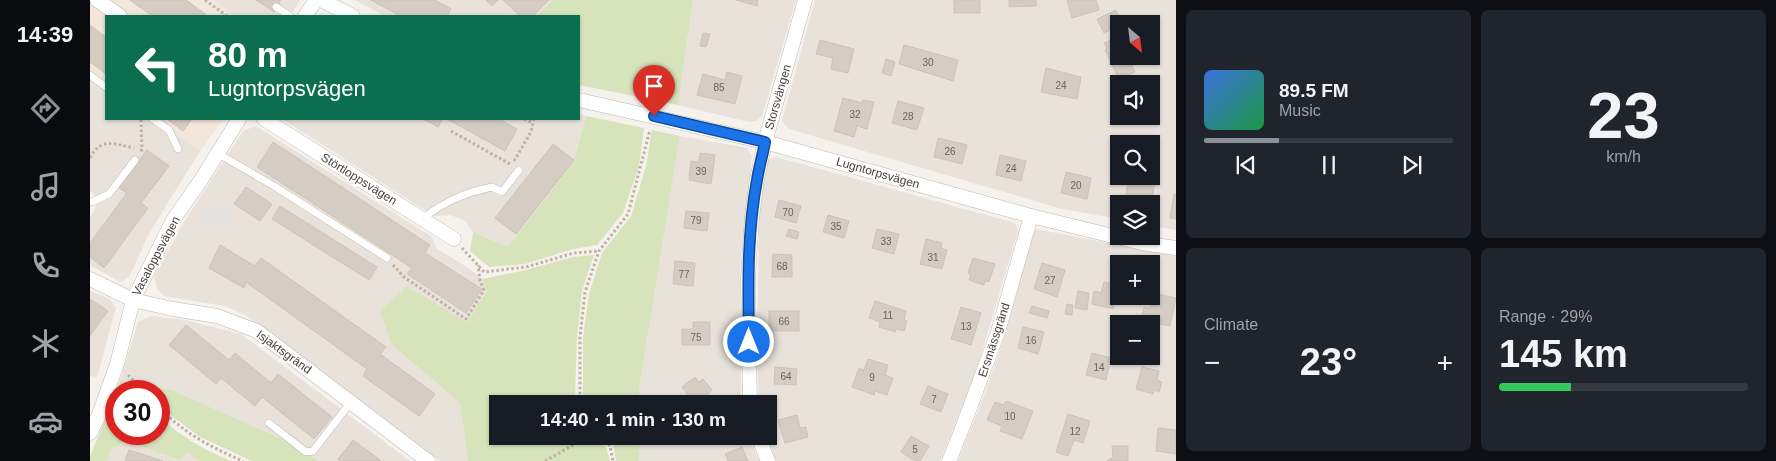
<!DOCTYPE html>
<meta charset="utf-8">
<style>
body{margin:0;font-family:Helvetica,sans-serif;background:#20242c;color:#f1f3f6;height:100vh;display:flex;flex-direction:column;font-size:19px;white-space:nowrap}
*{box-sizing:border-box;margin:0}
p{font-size:16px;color:#9ea1a6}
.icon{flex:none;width:28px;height:28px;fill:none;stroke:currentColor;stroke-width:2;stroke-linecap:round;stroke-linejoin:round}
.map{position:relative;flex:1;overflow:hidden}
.sheet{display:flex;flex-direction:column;gap:10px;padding:10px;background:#0d0f14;width:600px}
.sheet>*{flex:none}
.hud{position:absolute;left:15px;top:15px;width:475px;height:105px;border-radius:0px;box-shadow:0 1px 4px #0004;background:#0b6e4f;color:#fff;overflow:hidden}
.needle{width:32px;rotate:152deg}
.tools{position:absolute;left:1020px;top:15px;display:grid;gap:10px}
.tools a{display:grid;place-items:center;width:50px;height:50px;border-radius:0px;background:#171b24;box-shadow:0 1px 4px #0004;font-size:25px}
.speed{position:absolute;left:15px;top:380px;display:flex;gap:10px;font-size:25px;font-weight:700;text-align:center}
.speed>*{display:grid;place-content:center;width:65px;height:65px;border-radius:50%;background:#171b24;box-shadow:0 1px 4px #0004;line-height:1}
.speed .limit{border:8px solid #d22;background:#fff;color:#111}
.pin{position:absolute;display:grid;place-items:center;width:42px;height:42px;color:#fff;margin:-51px -21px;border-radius:50% 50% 50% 0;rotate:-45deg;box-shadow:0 0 5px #0007}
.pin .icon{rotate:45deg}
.me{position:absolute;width:55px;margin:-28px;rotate:0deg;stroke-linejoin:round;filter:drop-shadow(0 0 4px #0008)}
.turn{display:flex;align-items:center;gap:18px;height:105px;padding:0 20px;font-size:22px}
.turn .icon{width:65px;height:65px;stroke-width:2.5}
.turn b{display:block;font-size:35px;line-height:42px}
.big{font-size:38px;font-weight:700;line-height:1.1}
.sheet .tile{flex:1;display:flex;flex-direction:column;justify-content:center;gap:8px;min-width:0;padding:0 18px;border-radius:8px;background:#20242c}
.sheet .dial{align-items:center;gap:0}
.dial b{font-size:65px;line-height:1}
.song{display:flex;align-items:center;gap:15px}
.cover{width:60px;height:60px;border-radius:8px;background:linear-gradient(135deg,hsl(220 70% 55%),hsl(140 70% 35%))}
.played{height:5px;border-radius:2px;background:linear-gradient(90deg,#8c9099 30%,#363941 30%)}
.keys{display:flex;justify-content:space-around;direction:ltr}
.heat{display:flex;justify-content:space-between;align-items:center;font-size:28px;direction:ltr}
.charge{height:8px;border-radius:4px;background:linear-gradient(90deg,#34c759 29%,#363941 0)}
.sheet .tiles{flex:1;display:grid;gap:10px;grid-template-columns:repeat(2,1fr)}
.trip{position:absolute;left:399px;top:395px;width:288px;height:50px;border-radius:0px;background:#171b24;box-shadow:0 1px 4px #0004;font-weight:700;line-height:50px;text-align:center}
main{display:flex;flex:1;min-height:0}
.dock{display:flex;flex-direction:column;width:90px;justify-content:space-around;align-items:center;background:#090b0e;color:#9ea1a6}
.dock .icon{width:35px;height:35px}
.dock .active{color:#8c9099}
.dock b{font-size:22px;color:#f1f3f6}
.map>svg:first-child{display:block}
.residential{fill:#e8e2db;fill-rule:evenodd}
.commercial{fill:#f3e6db}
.green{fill:#d7e4bb}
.parking{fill:#e4e2e0}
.building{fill:#d5ccc3;stroke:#cfc2b7}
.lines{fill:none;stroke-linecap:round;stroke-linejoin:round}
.service-casing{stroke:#bfb8b0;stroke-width:8}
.minor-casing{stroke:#bfb8b0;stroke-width:15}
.path{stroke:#c0b1a3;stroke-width:3;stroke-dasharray:2.5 2.5;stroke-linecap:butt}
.service{stroke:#fff;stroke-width:7}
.minor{stroke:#fff;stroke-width:14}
.route-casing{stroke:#114b97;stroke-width:12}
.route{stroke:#1a73e8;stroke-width:9}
.labels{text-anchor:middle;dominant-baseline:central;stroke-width:4;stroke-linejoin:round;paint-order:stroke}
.number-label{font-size:10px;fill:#6c645d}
.street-label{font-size:12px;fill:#49413b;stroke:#fff}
</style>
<main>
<nav class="dock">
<b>14:39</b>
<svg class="icon active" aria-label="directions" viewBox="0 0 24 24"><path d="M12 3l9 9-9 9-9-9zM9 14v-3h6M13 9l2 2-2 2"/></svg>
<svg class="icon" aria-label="music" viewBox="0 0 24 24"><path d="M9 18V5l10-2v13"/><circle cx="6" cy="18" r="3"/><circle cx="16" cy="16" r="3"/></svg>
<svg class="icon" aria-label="phone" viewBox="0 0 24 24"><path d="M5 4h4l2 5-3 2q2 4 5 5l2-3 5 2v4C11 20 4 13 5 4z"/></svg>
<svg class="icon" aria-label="climate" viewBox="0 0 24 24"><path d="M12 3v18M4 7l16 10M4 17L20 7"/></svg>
<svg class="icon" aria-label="car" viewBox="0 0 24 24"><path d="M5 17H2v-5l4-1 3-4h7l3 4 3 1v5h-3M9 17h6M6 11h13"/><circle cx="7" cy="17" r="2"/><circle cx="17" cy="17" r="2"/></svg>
</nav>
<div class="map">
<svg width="1086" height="461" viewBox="0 0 1086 461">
<rect width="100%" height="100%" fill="#f5f1ed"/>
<g class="residential">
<path d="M33,0h177l-10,16h-146z"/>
<path d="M265,0h198l-16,16h-152z"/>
<path d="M603,0h103l-34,116 -6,5 -7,1 -71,-17z"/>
<path d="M725,0h361v230l-25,-4v-22h-32v15l-57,-10 -273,-80 -7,-8zM1029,24h32v32h-32zM1029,84h32v32h-32zM1029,144h32v32h-32z"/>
<path d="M0,22l16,12v85h117l-23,32 -50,81 -21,45 -9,5 -30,-17v-47l5,-9 1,-6 -2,-9 -4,-3z"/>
<path d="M489,114l7,2 -12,45 -66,86 -35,-15 -9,-12 -14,-5 -16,1 -152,-97h297z"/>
<path d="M166,126l176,111 4,11 34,21 12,10 5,10 -20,35 -60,-38 -15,59 68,58 8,58h-28l-193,-145 -22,-10 -61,-10 -7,-8 -3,-12 30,-54 59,-91z"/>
<path d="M590,136l67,12 5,8 -12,111 1,137h-102v-15z"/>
<path d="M686,157l239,66 3,8 -44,147 -34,83h-164l-9,-25 1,-32h-9l-2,-57 2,-128 8,-59z"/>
<path d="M946,229l140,27v205h-218l27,-68 20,-57 27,-101zM1029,264h32v32h-32zM1029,324h32v32h-32z"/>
<path d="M0,291l20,8 6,9 -19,69 -7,-1z"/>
<path d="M60,316l35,4 56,14 169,127h-92l-22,-16 -124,-55 -52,-9 18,-59z"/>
<path d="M549,436h110l10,25h-120z"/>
<path d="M36,441l53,19 9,-7 11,8h-92l5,-12z"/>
</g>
<g class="commercial">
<path d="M0,0h124l20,16h-128v71l-16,-12z"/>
<path d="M63,119h70l-23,32z"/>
</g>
<g class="green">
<path d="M463,0h140l-15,105 -99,-20v-69h-42z"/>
<path d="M496,116l58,12 -5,38 -16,47 -26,32 -24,4 -48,15 -36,3 -19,-16 3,-19 35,15 66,-86z"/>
<path d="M562,130l28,6 -41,253v15h-53l-3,-8v-59l6,-43 13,-41 29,-37 15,-50z"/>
<path d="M504,255l-12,36 -5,47 -2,58 3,8h-80v32h98l10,12 4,13h-142l-8,-58 -68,-58 -12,-33 27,-26 60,37 20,-33 -5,-11 44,-9 47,-13z"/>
<path d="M30,381l9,1 8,9h-21v43h43v-19c20,22 45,34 72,46h-32l-11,-8 -9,7 -53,-19 -14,8 -5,12h-17v-4z"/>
<path d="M53,385l29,5 124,55 22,16h-66l-52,-24 -28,-21 -13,-14v-11h-10z"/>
<path d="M517,436h32v25h-23l-3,-17z"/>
</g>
<path class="parking" d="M142,207l1,15 -34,1v-14z"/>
<g class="building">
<path d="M40,0h56l22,16h-56z"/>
<path d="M166,0h25l-7,12z"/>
<path d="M281,0h64l16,9 -4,7h-47z"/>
<path d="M396,0h12l-6,6z"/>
<path d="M413,0h46l-16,16h-13z"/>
<path d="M646,0h22l-1,6z"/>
<rect x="864" y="0" width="26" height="13"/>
<path d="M919,0h27v6l-27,1z"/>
<path d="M977,0h29l3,10 -27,8z"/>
<path d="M1026,10l6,14h-3v1l-15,8 -7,-14z"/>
<path d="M0,25l16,12v37l-16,-12z"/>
<path d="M1029,28v28h8l8,16 -16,7 -14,-29 2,-1 -3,-6 12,-5 -4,-7z"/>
<path d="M613,33l7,1 -4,13 -6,-1z"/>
<path d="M730,40l34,9 -6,24 -17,-4 2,-11 -17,-4z"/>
<path d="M814,45l54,15 -5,21 -54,-17z"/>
<path d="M796,59l9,3 -4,14 -9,-3z"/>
<path d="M956,68l35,9 -4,22 -36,-7z"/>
<path d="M637,72l15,4 -7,28 -38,-9 6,-21 22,6z"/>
<path d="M753,98l19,5 1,-3 11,2 -7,27 -10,-3 -3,11 -20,-6z"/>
<path d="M808,101l26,7 -7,22 -25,-7z"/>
<path d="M77,119h25l-9,12z"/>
<path d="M333,119h20l-5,8z"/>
<path d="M357,119h52l18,10 -12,22z"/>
<path d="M848,138l29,7 -5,19 -28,-7z"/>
<path d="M183,142l157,103 -5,8 57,36 -16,24 -59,-39 5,-6 -155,-101z"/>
<path d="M463,144l21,16 -58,74 -21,-16z"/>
<path d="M57,150l22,16 -28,37 7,5 -44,60 -14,-11v-14l37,-50 -8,-5z"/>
<path d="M610,153l15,2 -4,29 -22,-4 2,-19 8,1z"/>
<path d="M910,155l26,6 -5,20 -25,-6z"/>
<path d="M976,172l25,6 -4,21 -26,-6z"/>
<path d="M1039,177l26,4 -4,24 -27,-1z"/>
<path d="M156,187l26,17 -12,17 -26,-17z"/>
<path d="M1084,194h2v25l-6,-1z"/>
<path d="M689,200l22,6 -5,17 -21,-6z"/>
<path d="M190,206l97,61 -8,13 -97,-61z"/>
<path d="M596,211l23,2 -2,18 -23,-3z"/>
<path d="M738,215l21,6 -5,17 -21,-6z"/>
<path d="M699,229l10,3 -2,7 -11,-3z"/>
<path d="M787,229l22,5 -5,20 -22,-6z"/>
<path d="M836,239l16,4 -1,5 6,2 -5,19 -22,-5z"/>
<path d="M130,245l35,21 6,-8 125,89 -6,7 55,40 -16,22 -56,-40 4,-7 -121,-87 -2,6 -35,-20z"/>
<path d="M683,254l19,1v22h-20z"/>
<path d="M883,258l22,6 -6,18 -4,-1 -1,4 -15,-5 2,-6 -3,-1z"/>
<path d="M585,261l20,2 -2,23 -20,-2z"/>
<path d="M952,263l23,7 -8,27 -23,-8z"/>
<path d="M1014,282l14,3 -5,24 -21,-5 2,-13 7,2z"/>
<path d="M988,291l11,2 -2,17 -12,-2z"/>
<path d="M1063,293l23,5 -6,28 -29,-6 3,-13 6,1z"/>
<path d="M0,299l18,12 -18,25z"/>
<path d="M785,301l31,10 -2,9 3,1 -3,10 -8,-2 -1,3 -16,-5 1,-5 -11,-4z"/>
<path d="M977,304l6,1 -1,10 -7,-1z"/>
<path d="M942,306l17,5 -2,7 -18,-5z"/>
<path d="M871,307l20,6 -10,32 -20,-6z"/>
<rect x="679" y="311" width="30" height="20"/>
<path d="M603,322h17v23h-28v-16h11z"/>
<path d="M96,325l43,35 6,-7 36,30 7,-9 54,43 -18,22 -52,-42 -7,9 -34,-28 -5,6 -47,-39z"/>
<path d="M933,327l21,5 -6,22 -20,-6z"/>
<path d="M1002,353l19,5 -5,22 -20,-5z"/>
<path d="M778,359l20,6 -3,10 8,3 -6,17 -12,-4 -1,4 -22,-8 7,-19 5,2z"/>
<path d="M685,367l22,2 -1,16 -22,-1z"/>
<path d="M1052,367l17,4 -2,9 5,2 -3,10 -5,-2 -1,4 -17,-5z"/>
<path d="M605,377l4,5 4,-3 9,11 -15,14h-3l-12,-17z"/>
<path d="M838,386l20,8 -7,18 -21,-8z"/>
<path d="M916,401l27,10 -11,28 -22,-8 2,-5 -15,-6 8,-18 9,3z"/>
<path d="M978,414l22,7 -7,22 -9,-3 -6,16 -12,-4z"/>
<path d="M707,415l3,13 6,-1 2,10 -23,6 -7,-23z"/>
<path d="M1068,428l18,2v24l-20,-3z"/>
<path d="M632,436h12v1l-10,4z"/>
<path d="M821,436l18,10 -9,15h-5l-14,-9z"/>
<path d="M263,440l22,16 6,5h-40l-3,-2z"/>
<path d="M1022,446h16v15h-21l6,-4z"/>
<path d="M652,447l6,14h-20l-3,-7z"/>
<path d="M39,450l34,11h-38z"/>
</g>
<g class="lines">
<defs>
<g id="service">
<path d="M186,7l14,9"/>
<path d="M0,75l16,12"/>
<path d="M63,119l16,11 9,19"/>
<path d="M127,153l57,33 113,72"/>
<path d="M2,202l17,-8 26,-34"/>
<path d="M333,218c23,-17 41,-25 69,-31l10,5 17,-22"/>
<path d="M179,423l37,29 7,-1 38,-49"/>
</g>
<g id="minor">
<path d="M7,0l23,16"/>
<path d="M231,0l32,16"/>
<path d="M215,16l11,-16"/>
<path d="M489,100l186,42 266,74 111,27 34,5"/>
<path d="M174,119l190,120"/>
<path d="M0,279l43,21 40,9 44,7 40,15 171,130"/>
<path d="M660,404l-2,-126 4,-61 5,-38 8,-37 40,-142"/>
<path d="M0,433l8,-16 19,-53 16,-64 40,-80 28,-40 38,-61"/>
<path d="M668,436l10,25"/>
<path d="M859,461l14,-35 35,-94 33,-116"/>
</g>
</defs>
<use href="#service" class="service-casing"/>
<use href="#minor" class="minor-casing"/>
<g class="path">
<path d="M115,0l22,16"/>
<path d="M434,119l9,4"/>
<path d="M361,131l59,33"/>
<path d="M50,150h2l-1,-31"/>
<path d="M0,158c11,-21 24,-14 44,-10"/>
<path d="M424,161l17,-29 3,-13"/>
<path d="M372,248l22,24 42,-5 48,-14 25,-2"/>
<path d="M303,265l11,12 62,42 18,-29 -4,-9 -2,-16"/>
<path d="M38,375l16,16"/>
<path d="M492,404l-2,-7v-60l5,-45 14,-41 29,-37 22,-84"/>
<path d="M69,407c23,25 53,41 84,54"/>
<path d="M512,436l8,10 3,15"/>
<path d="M455,461l44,-25"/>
</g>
<use href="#service" class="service"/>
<use href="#minor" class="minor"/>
</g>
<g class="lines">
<defs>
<path id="route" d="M564,116l111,26c-2,12 -6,25 -8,38 -10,53 -9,108 -8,162"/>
</defs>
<use href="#route" class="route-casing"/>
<use href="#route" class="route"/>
</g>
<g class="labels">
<g class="number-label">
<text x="838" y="62">30</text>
<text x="971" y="85">24</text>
<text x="629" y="87">85</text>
<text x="765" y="114">32</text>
<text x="818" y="116">28</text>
<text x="860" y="151">26</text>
<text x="921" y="168">24</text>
<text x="611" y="171">39</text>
<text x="986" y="185">20</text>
<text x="698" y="212">70</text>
<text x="606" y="220">79</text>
<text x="746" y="226">35</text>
<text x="796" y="241">33</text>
<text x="843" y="257">31</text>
<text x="692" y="266">68</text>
<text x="594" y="274">77</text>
<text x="960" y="280">27</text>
<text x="798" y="315">11</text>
<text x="694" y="321">66</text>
<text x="876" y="326">13</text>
<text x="606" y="337">75</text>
<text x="941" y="340">16</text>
<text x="1009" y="367">14</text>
<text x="696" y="376">64</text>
<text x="782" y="377">9</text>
<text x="844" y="399">7</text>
<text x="920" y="416">10</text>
<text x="985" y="431">12</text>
<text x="825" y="449">5</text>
</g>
<g class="street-label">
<text transform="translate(688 97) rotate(-74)">Storsvängen</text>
<text transform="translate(788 173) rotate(16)">Lugntorpsvägen</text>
<text transform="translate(269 179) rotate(32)">Störtloppsvägen</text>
<text transform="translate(66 256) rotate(-62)">Vasaloppsvägen</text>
<text transform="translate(904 340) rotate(-72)">Ersmässgränd</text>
<text transform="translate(194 352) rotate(36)">Isjaktsgränd</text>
</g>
</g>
</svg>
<div class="tools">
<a><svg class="needle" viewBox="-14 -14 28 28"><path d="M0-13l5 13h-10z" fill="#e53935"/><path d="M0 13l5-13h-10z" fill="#9ea1a6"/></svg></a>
<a><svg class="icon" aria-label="sound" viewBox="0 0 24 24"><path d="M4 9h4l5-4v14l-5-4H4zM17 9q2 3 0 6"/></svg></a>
<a><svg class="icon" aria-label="search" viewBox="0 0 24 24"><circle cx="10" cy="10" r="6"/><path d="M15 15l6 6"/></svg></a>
<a><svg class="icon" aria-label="layers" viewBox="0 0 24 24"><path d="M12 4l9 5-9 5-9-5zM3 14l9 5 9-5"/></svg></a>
<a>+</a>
<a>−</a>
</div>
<div class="speed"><div class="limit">30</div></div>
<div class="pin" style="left:564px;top:116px;background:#d93025"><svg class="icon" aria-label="arrive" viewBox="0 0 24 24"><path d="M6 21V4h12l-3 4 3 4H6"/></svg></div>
<svg class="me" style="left:659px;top:342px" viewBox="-20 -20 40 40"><circle r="17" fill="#1a73e8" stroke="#fff" stroke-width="3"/><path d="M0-11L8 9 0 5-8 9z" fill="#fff"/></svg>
<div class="trip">14:40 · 1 min · 130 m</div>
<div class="hud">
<div class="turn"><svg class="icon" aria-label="left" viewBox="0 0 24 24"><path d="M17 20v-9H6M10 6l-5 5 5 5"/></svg><div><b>80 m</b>Lugntorpsvägen</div></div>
</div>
</div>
<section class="sheet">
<div class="tiles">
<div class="tile">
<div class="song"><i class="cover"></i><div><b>89.5 FM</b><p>Music</p></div></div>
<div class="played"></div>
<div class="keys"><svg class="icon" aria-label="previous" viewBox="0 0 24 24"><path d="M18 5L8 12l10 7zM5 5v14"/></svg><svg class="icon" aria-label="pause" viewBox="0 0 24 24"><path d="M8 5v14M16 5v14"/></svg><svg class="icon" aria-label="next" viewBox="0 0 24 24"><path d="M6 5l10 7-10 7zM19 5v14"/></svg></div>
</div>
<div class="tile dial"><b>23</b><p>km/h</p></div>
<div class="tile"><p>Climate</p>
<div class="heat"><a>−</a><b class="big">23°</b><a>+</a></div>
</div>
<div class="tile"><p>Range · 29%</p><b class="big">145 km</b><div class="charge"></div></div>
</div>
</section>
</main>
